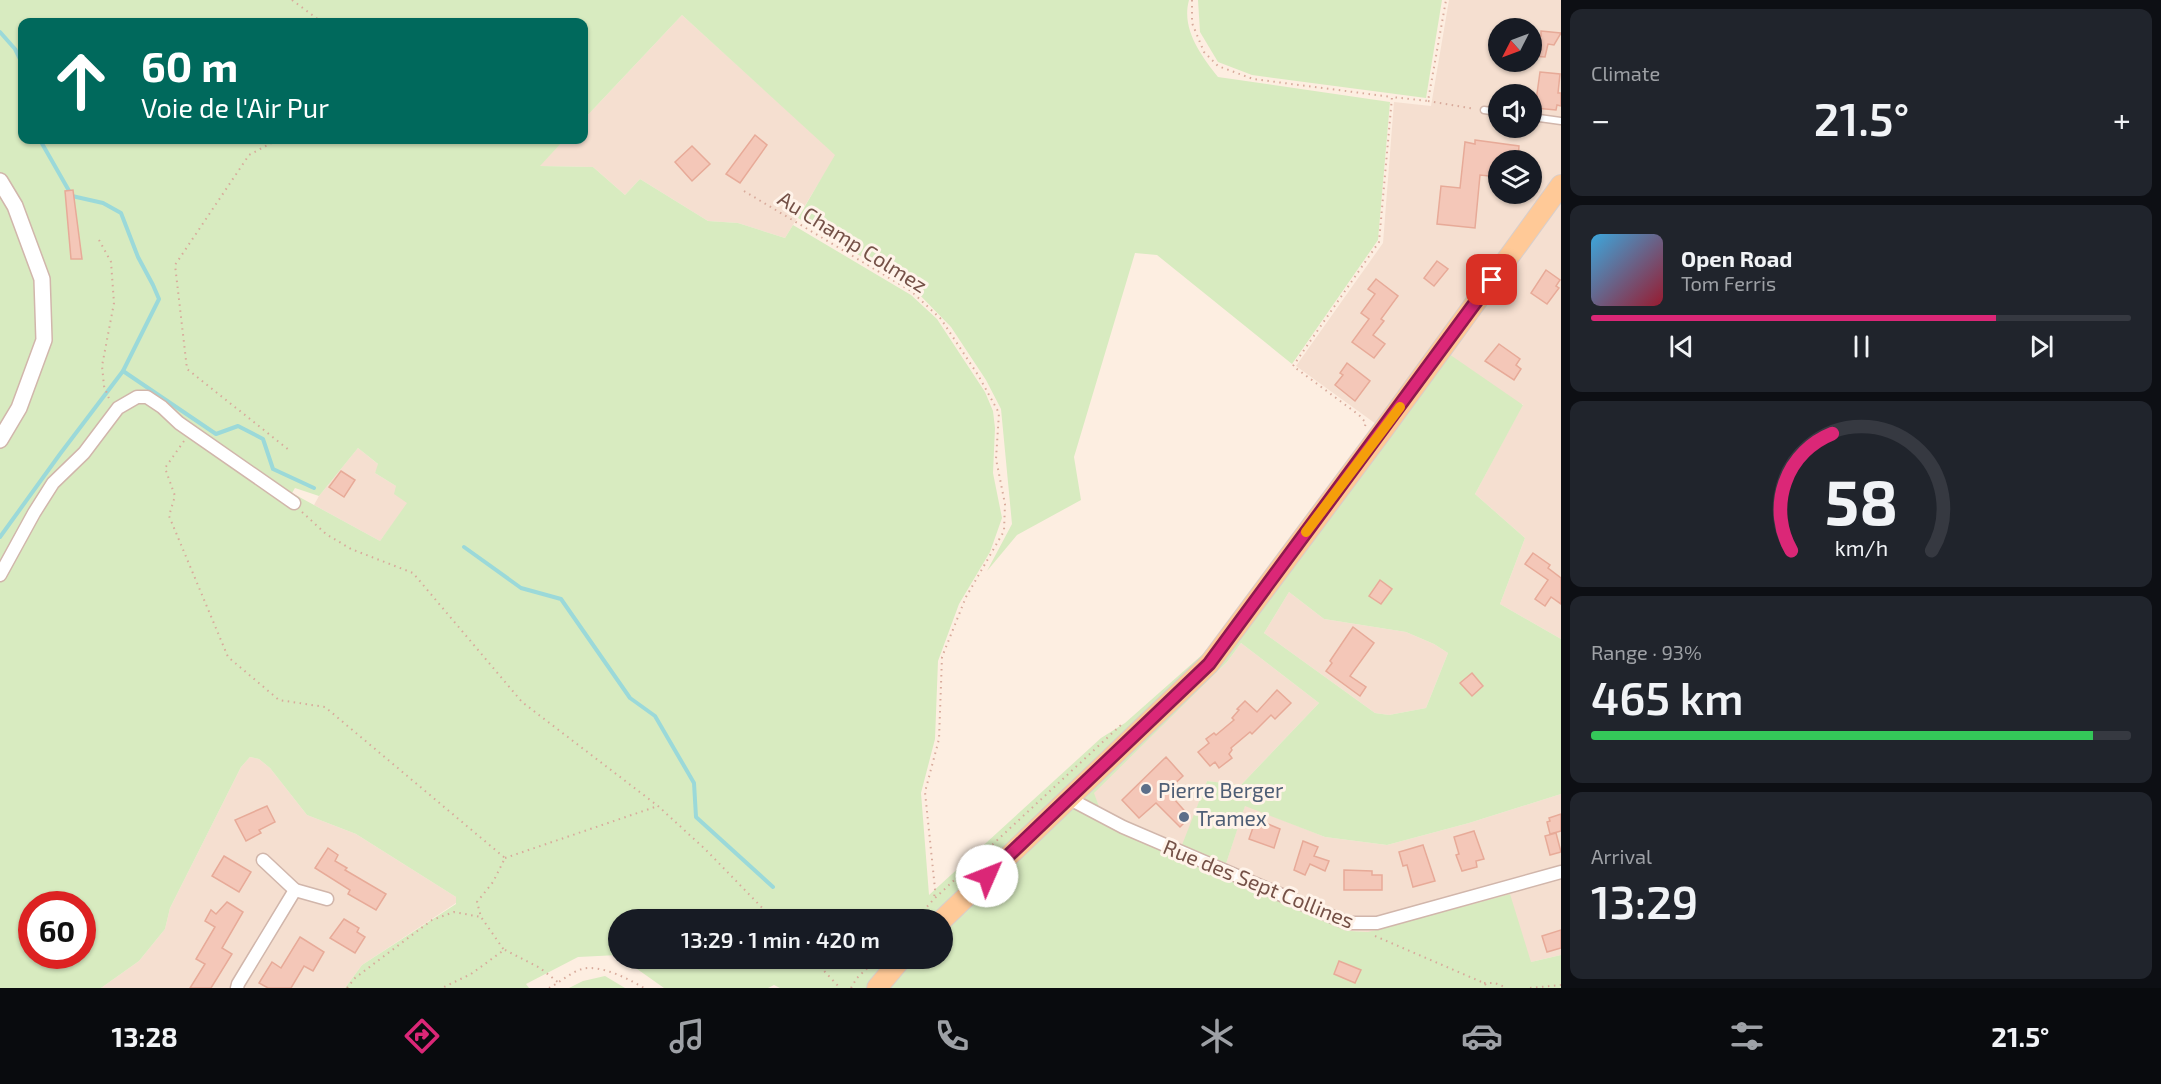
<!DOCTYPE html>
<meta charset="utf-8">
<style>
body{margin:0;font-family:"Exo 2",sans-serif;background:#20242c;color:#f1f3f6;height:100vh;display:flex;flex-direction:column;font-size:22px;white-space:nowrap}
*{box-sizing:border-box;margin:0}
p{font-size:20px;color:#9ea1a6}
.icon{flex:none;width:33px;height:33px;fill:none;stroke:currentColor;stroke-width:2;stroke-linecap:round;stroke-linejoin:round}
.map{position:relative;flex:1;overflow:hidden}
.drawer{display:flex;flex-direction:column;gap:9px;padding:9px;background:#0d0f14;width:600px}
.drawer>*{flex:none}
.hud{position:absolute;left:18px;top:18px;width:570px;height:126px;border-radius:12px;box-shadow:0 2px 4px #0004;background:#00695c;color:#fff;overflow:hidden}
.needle{width:39px;rotate:228deg}
.fabs{position:absolute;left:1488px;top:18px;display:grid;gap:12px}
.fabs a{display:grid;place-items:center;width:54px;height:54px;border-radius:50%;background:#171b24;box-shadow:0 2px 4px #0004;font-size:30px}
.speed{position:absolute;left:18px;top:891px;display:flex;gap:12px;font-size:30px;font-weight:700;text-align:center}
.speed>*{display:grid;place-content:center;width:78px;height:78px;border-radius:50%;background:#171b24;box-shadow:0 2px 4px #0004;line-height:1}
.speed .limit{border:9px solid #d22;background:#fff;color:#111}
.pin{position:absolute;display:grid;place-items:center;width:51px;height:51px;color:#fff;margin:-26px;border-radius:12px;box-shadow:0 3px 9px #0006}
.me{position:absolute;width:66px;margin:-33px;rotate:46deg;stroke-linejoin:round;filter:drop-shadow(0 0 4px #0008)}
.turn{display:flex;align-items:center;gap:21px;height:126px;padding:0 24px;font-size:27px}
.turn .icon{width:78px;height:78px;stroke-width:2.5}
.turn b{display:block;font-size:42px;line-height:51px}
.big{font-size:45px;font-weight:600;line-height:1.1}
.drawer .card{flex:1;display:flex;flex-direction:column;justify-content:center;gap:9px;min-width:0;padding:0 21px;border-radius:12px;background:#20242c}
.drawer .dial{align-items:center;gap:0}
.dial svg{height:156px;overflow:visible;fill:none;stroke:#363941;stroke-width:7;stroke-linecap:round;text-anchor:middle}
.dial text{fill:#f1f3f6;stroke:none}
.song{display:flex;align-items:center;gap:18px}
.cover{width:72px;height:72px;border-radius:9px;background:linear-gradient(135deg,hsl(200 70% 55%),hsl(350 70% 35%))}
.played{height:6px;border-radius:3px;background:linear-gradient(90deg,#db2777 75%,#363941 75%)}
.keys{display:flex;justify-content:space-around;direction:ltr}
.heat{display:flex;justify-content:space-between;align-items:center;font-size:33px;direction:ltr}
.charge{height:9px;border-radius:4px;background:linear-gradient(90deg,#34c759 93%,#363941 0)}
.trip{position:absolute;left:608px;top:909px;width:345px;height:60px;border-radius:30px;background:#171b24;box-shadow:0 2px 4px #0004;font-weight:600;line-height:60px;text-align:center}
.dock{display:flex;height:96px;justify-content:space-around;align-items:center;background:#090b0e;color:#9ea1a6}
.dock .icon{width:42px;height:42px}
.dock .selected{color:#db2777}
.dock b{font-size:27px;color:#f1f3f6}
main{display:flex;flex:1;min-height:0}
.map>svg:first-child{display:block}
.residential{fill:#f5dfd0;fill-rule:evenodd}
.green{fill:#d8ebc0;fill-rule:evenodd}
.lines{fill:none;stroke-linecap:round;stroke-linejoin:round}
.stream{stroke:#9bd9d9;stroke-width:4}
.building{fill:#f4c7b8;stroke:#e7aa98;stroke-width:1.5}
.service-casing{stroke:#d1b6ab;stroke-width:9}
.minor-casing{stroke:#d1b6ab;stroke-width:15}
.tertiary-casing{stroke:#d1b6ab;stroke-width:18}
.primary-casing{stroke:#d8cecb;stroke-width:22}
.path{stroke:#d8aa9b;stroke-width:2;stroke-dasharray:1.5 4.5;stroke-linecap:butt}
.service{stroke:#fff;stroke-width:6}
.minor{stroke:#fff;stroke-width:12}
.tertiary{stroke:#fff;stroke-width:15}
.primary{stroke:#ffc997;stroke-width:20}
.route-casing{stroke:#8e194d;stroke-width:15}
.route{stroke:#db2777;stroke-width:10}
.slow{stroke:#f59e0b;stroke-width:10}
.service-dot{fill:#5c6f8a;stroke:#fff3e9;stroke-width:2}
.labels{text-anchor:middle;dominant-baseline:central;stroke-width:6;stroke-linejoin:round;paint-order:stroke}
.street-label{font-size:21px;fill:#755147;stroke:#fff3e9}
.service-label{font-size:21px;fill:#4e5e75;stroke:#fff3e9;text-anchor:start}
</style>
<main>
<div class="map">
<svg width="1561" height="988" viewBox="0 0 1561 988">
<rect width="100%" height="100%" fill="#fdeee1"/>
<g class="residential">
<path d="M1449,0h112v639l-61,-35 25,-66 -50,-44 48,-90 -147,20 -80,-58 87,-123 11,-141 37,4zM1498,28h34v34h-34zM1498,94h34v34h-34zM1498,160h34v34h-34z"/>
<path d="M682,15l154,140 -51,83 -47,-15 -30,-2 -68,-42 -15,16 -32,-28 -54,-1 25,-26h20v-21z"/>
<path d="M358,448l21,17 -4,8 21,13 12,17 -28,38 -66,-36 5,-9z"/>
<path d="M1289,592l35,27 82,13 28,12 14,9 -22,55 -37,7 -14,-2 -111,-80z"/>
<path d="M1241,643l78,60 -78,82 -34,-4 -24,64 -83,-36 -7,-17 134,-130z"/>
<path d="M250,757l9,2 11,9 37,47 49,19 100,63v6l-94,62 -17,23h-244l38,-27 26,-32 5,-21 71,-141z"/>
<path d="M1561,794v161l-30,7 -163,-30 -18,-1 -128,-55 23,-71 80,32 62,8 82,-22z"/>
</g>
<g class="green">
<path d="M0,0h1189c-8,29 12,55 29,77l172,25 -12,138 -86,124 -135,-109 -22,-2 -61,204 7,43 -64,35 -30,36 25,-47 -11,-115 -15,-29 -35,-53 -38,-39 -115,-70 37,-63 -153,-140 -98,104v-97h-562v118h542l-24,26 53,1 32,28 15,-16 68,42 30,2 47,15 8,-13 118,70 26,24 48,73 8,19 2,17 -2,45 9,45 -12,34 -31,52 -21,57 -3,78 -14,54 8,102 172,-157 24,-15 78,-69 246,-300 74,51 -48,89 50,44 -25,66 61,35v155l-92,29 -82,22 -62,-8 -80,-31 -23,70 128,55 18,1 142,-38 21,68 30,-7v33h-781l-6,-3 -6,3h-104l-41,-29 319,-1v-38h-324v35l-40,2 -52,27 3,4h-184l17,-23 94,-61v-7l-100,-63 -49,-19 -37,-47 -11,-9 -9,-2 -9,10 -71,141 -5,21 -26,32 -38,27h-101zM358,448l20,16 -3,9 21,13 -2,8 13,9 -27,38 -88,-48 3,-5 24,8zM1289,592l35,27 82,13 28,12 14,9 -22,55 -37,7 -14,-2 -111,-80zM1241,643l78,60 -78,82 -34,-4 -25,64 -82,-36 -6,-16 133,-131zM32,904h50v52h-50z"/>
<path d="M1198,0h244l-16,98 -174,-23 -34,-13 -18,-30z"/>
<path d="M605,976l20,12h-56l14,-7z"/>
</g>
<g class="lines">
<g class="stream">
<path d="M0,32l15,17 7,14"/>
<path d="M123,371l93,63 22,-8 25,13 10,30 41,19"/>
<path d="M0,537l60,-83 63,-83 36,-72 -6,-14 -15,-28 -17,-44 -18,-10 -31,-7 -32,-56"/>
<path d="M464,547l57,41 40,11 69,99 25,18 39,67 2,34 77,70"/>
</g>
</g>
<g class="building">
<path d="M1541,31l20,2 -7,12 -6,-1 -3,13 -13,-1v-21l9,1z"/>
<path d="M1540,72l20,2 -2,19h3v13l-4,-1 -1,5 -21,-2z"/>
<path d="M755,135l12,10 -27,38 -14,-9z"/>
<path d="M1475,140l44,6 -1,14h-20v17l-18,-2 -5,53 -38,-4 4,-38 19,2 5,-46 10,2z"/>
<path d="M692,146l18,18 -18,17 -17,-19z"/>
<path d="M73,190l9,69h-11l-6,-68z"/>
<path d="M1437,261l11,8 -14,17 -10,-8z"/>
<path d="M1546,270l14,10 -4,6 3,2 -12,16 -16,-11z"/>
<path d="M1376,279l22,17 -17,23 3,2 -11,14 12,9 -11,14 -22,-16 17,-23 -8,-6 14,-19 -7,-5z"/>
<path d="M1499,344l21,15 -4,6 5,4 -7,11 -29,-19z"/>
<path d="M1347,363l23,18 -15,20 -20,-16 8,-10 -3,-2z"/>
<path d="M341,471l14,9 -11,17 -15,-10z"/>
<path d="M1533,553l17,12 -2,3 13,10v26l-10,-7 -6,9 -10,-7 13,-19 -23,-16z"/>
<path d="M1380,580l12,9 -11,15 -12,-8z"/>
<path d="M1353,627l21,16 -24,33 16,11 -6,9 -34,-25 6,-8 -2,-2z"/>
<path d="M1472,673l11,13 -11,10 -12,-13z"/>
<path d="M1277,690l14,13 -16,16 -4,-4 -19,19 -2,-2 -19,16 1,2 -3,4 3,4 -13,10 -4,-6 -5,4 -12,-14 11,-9 -3,-4 8,-6 2,2 18,-15 -2,-2 7,-8 -2,-1 8,-8 12,11z"/>
<path d="M1166,757l17,19 -16,15 23,26 -10,10 -24,-24 -17,15 -17,-18z"/>
<path d="M267,806l8,16 -16,8 2,3 -15,8 -11,-21z"/>
<path d="M1561,814v17l-11,3 -3,-12 3,-1 -1,-3z"/>
<path d="M1256,819l24,10 -6,19 -25,-9z"/>
<path d="M1474,831l10,28 -8,2 1,6 -15,4 -6,-16 3,-1 -5,-17z"/>
<path d="M1556,833l5,19 -11,3 -5,-19z"/>
<path d="M1303,841l15,6 -4,9 15,5 -4,10 -15,-7 -5,11 -11,-5z"/>
<path d="M1423,845l12,36 -22,6 -6,-22 -4,1 -4,-14z"/>
<path d="M328,848l10,7 -3,6 12,7 -2,2 41,24 -10,16 -28,-16 2,-4 -35,-22z"/>
<path d="M224,856l27,16 -12,20 -27,-16z"/>
<path d="M1344,870l28,1v4h10v15h-38z"/>
<path d="M227,902l16,10 -21,36 10,6 -21,34h-21l15,-24 -9,-5 19,-32 -10,-6 6,-11 5,4z"/>
<path d="M344,919l15,9 -2,4 8,5 -10,16 -25,-15z"/>
<path d="M1561,930v18l-14,4 -5,-16z"/>
<path d="M300,937l24,15 -11,19 -9,-5 -13,22h-23l-9,-5 13,-21 9,6z"/>
<path d="M1339,961l22,9 -6,13 -21,-9z"/>
</g>
<g class="lines">
<defs>
<g id="service">
<path d="M1484,110l14,2"/>
<path d="M1532,117l29,4"/>
</g>
<g id="minor">
<path d="M0,575l34,-62 19,-30 31,-30 34,-45 19,-11h10l15,10 17,16 115,80"/>
<path d="M1068,798l55,29 224,96h30l184,-51"/>
<path d="M263,860l32,30 32,9"/>
<path d="M237,988l1,-4 57,-94"/>
</g>
<path id="tertiary" d="M0,181l15,25 27,73 2,61 -25,68 -19,32"/>
<g id="primary">
<path d="M942,920l267,-256 174,-234 178,-245"/>
<path d="M877,988l25,-30"/>
</g>
</defs>
<use href="#service" class="service-casing"/>
<use href="#minor" class="minor-casing"/>
<use href="#tertiary" class="tertiary-casing"/>
<use href="#primary" class="primary-casing"/>
<g class="path">
<path d="M292,0l27,20 1,2"/>
<path d="M1192,0v23l12,29 14,14 35,13 139,18"/>
<path d="M1428,101l47,8"/>
<path d="M277,140l-28,15 -74,110 12,104 102,81"/>
<path d="M744,191l167,100 30,28 37,56 21,38 -3,46 9,45 -1,27 -38,66 -24,60 -3,82 -14,53 10,97 -1,10"/>
<path d="M99,240l12,22 3,41 -12,63 2,20 6,15"/>
<path d="M1365,426l1,-3 -7,-8 -66,-49 86,-124 13,-145 36,4 18,-101"/>
<path d="M184,441l-19,27 10,28 -6,20 59,141 51,43 46,7 180,151 -12,24 -16,20 4,15 23,33 -33,24 -29,14"/>
<path d="M302,512l24,22 25,15 62,24 109,129 136,104 48,44 68,70"/>
<path d="M505,858l153,-52"/>
<path d="M915,920l19,-21 188,-175"/>
<path d="M1375,936l109,47 5,5"/>
<path d="M505,950l35,18 19,15"/>
<path d="M812,958l28,30"/>
<path d="M1484,983h11l12,5"/>
<path d="M347,988l8,-10 77,-58 22,-8 27,5"/>
<path d="M549,988c10,-5 22,-16 33,-19 18,-5 47,10 62,19"/>
<path d="M851,988l6,-10 21,-20"/>
<path d="M1530,988l31,-3"/>
</g>
<use href="#service" class="service"/>
<use href="#minor" class="minor"/>
<use href="#tertiary" class="tertiary"/>
<use href="#primary" class="primary"/>
</g>
<g class="lines">
<defs>
<path id="route" d="M987,876l222,-212 283,-384"/>
</defs>
<use href="#route" class="route-casing"/>
<use href="#route" class="route"/>
<path class="slow" d="M1306,532l94,-125"/>
</g>
<g class="service-dot">
<circle cx="1146" cy="789" r="6"/>
<circle cx="1184" cy="817" r="6"/>
</g>
<g class="labels">
<g class="street-label">
<text transform="translate(853 241) rotate(32)">Au Champ Colmez</text>
<text transform="translate(1259 883) rotate(22)">Rue des Sept Collines</text>
</g>
<g class="service-label">
<text x="1158" y="789">Pierre Berger</text>
<text x="1196" y="817">Tramex</text>
</g>
</g>
</svg>
<div class="fabs">
<a><svg class="needle" viewBox="-14 -14 28 28"><path d="M0-13l5 13h-10z" fill="#e53935"/><path d="M0 13l5-13h-10z" fill="#9ea1a6"/></svg></a>
<a><svg class="icon" aria-label="sound" viewBox="0 0 24 24"><path d="M4 9h4l5-4v14l-5-4H4zM17 9q2 3 0 6"/></svg></a>
<a><svg class="icon" aria-label="layers" viewBox="0 0 24 24"><path d="M12 4l9 5-9 5-9-5zM3 14l9 5 9-5"/></svg></a>
</div>
<div class="speed"><div class="limit">60</div></div>
<div class="pin" style="left:1492px;top:280px;background:#d93025"><svg class="icon" aria-label="arrive" viewBox="0 0 24 24"><path d="M6 21V4h12l-3 4 3 4H6"/></svg></div>
<svg class="me" style="left:987px;top:876px" viewBox="-20 -20 40 40"><circle r="19" fill="#fff"/><path d="M0-13L10 11 0 6-10 11z" fill="#db2777"/></svg>
<div class="trip">13:29 · 1 min · 420 m</div>
<div class="hud">
<div class="turn"><svg class="icon" aria-label="ahead" viewBox="0 0 24 24"><path d="M12 20V5M6 11l6-6 6 6"/></svg><div><b>60 m</b>Voie de l'Air Pur</div></div>
</div>
</div>
<section class="drawer">
<div class="card"><p>Climate</p>
<div class="heat"><a>−</a><b class="big">21.5°</b><a>+</a></div>
</div>
<div class="card">
<div class="song"><i class="cover"></i><div><b>Open Road</b><p>Tom Ferris</p></div></div>
<div class="played"></div>
<div class="keys"><svg class="icon" aria-label="previous" viewBox="0 0 24 24"><path d="M18 5L8 12l10 7zM5 5v14"/></svg><svg class="icon" aria-label="pause" viewBox="0 0 24 24"><path d="M8 5v14M16 5v14"/></svg><svg class="icon" aria-label="next" viewBox="0 0 24 24"><path d="M6 5l10 7-10 7zM19 5v14"/></svg></div>
</div>
<div class="card dial"><svg viewBox="0 0 100 80">
<path d="M14 69A42 42 0 1 1 86 69"/>
<path d="M14 69A42 42 0 0 1 35 9" stroke="#db2777"/>
<text x="50" y="56" font-size="32" font-weight="700">58</text>
<text x="50" y="72" font-size="11">km/h</text>
</svg></div>
<div class="card"><p>Range · 93%</p><b class="big">465 km</b><div class="charge"></div></div>
<div class="card"><p>Arrival</p><b class="big">13:29</b></div>
</section>
</main>
<nav class="dock">
<b>13:28</b>
<svg class="icon selected" aria-label="directions" viewBox="0 0 24 24"><path d="M12 3l9 9-9 9-9-9zM9 14v-3h6M13 9l2 2-2 2"/></svg>
<svg class="icon" aria-label="music" viewBox="0 0 24 24"><path d="M9 18V5l10-2v13"/><circle cx="6" cy="18" r="3"/><circle cx="16" cy="16" r="3"/></svg>
<svg class="icon" aria-label="phone" viewBox="0 0 24 24"><path d="M5 4h4l2 5-3 2q2 4 5 5l2-3 5 2v4C11 20 4 13 5 4z"/></svg>
<svg class="icon" aria-label="climate" viewBox="0 0 24 24"><path d="M12 3v18M4 7l16 10M4 17L20 7"/></svg>
<svg class="icon" aria-label="car" viewBox="0 0 24 24"><path d="M5 17H2v-5l4-1 3-4h7l3 4 3 1v5h-3M9 17h6M6 11h13"/><circle cx="7" cy="17" r="2"/><circle cx="17" cy="17" r="2"/></svg>
<svg class="icon" aria-label="filters" viewBox="0 0 24 24"><path d="M4 7h16M4 17h16"/><circle cx="9" cy="7" r="2"/><circle cx="15" cy="17" r="2"/></svg>
<b>21.5°</b>
</nav>
